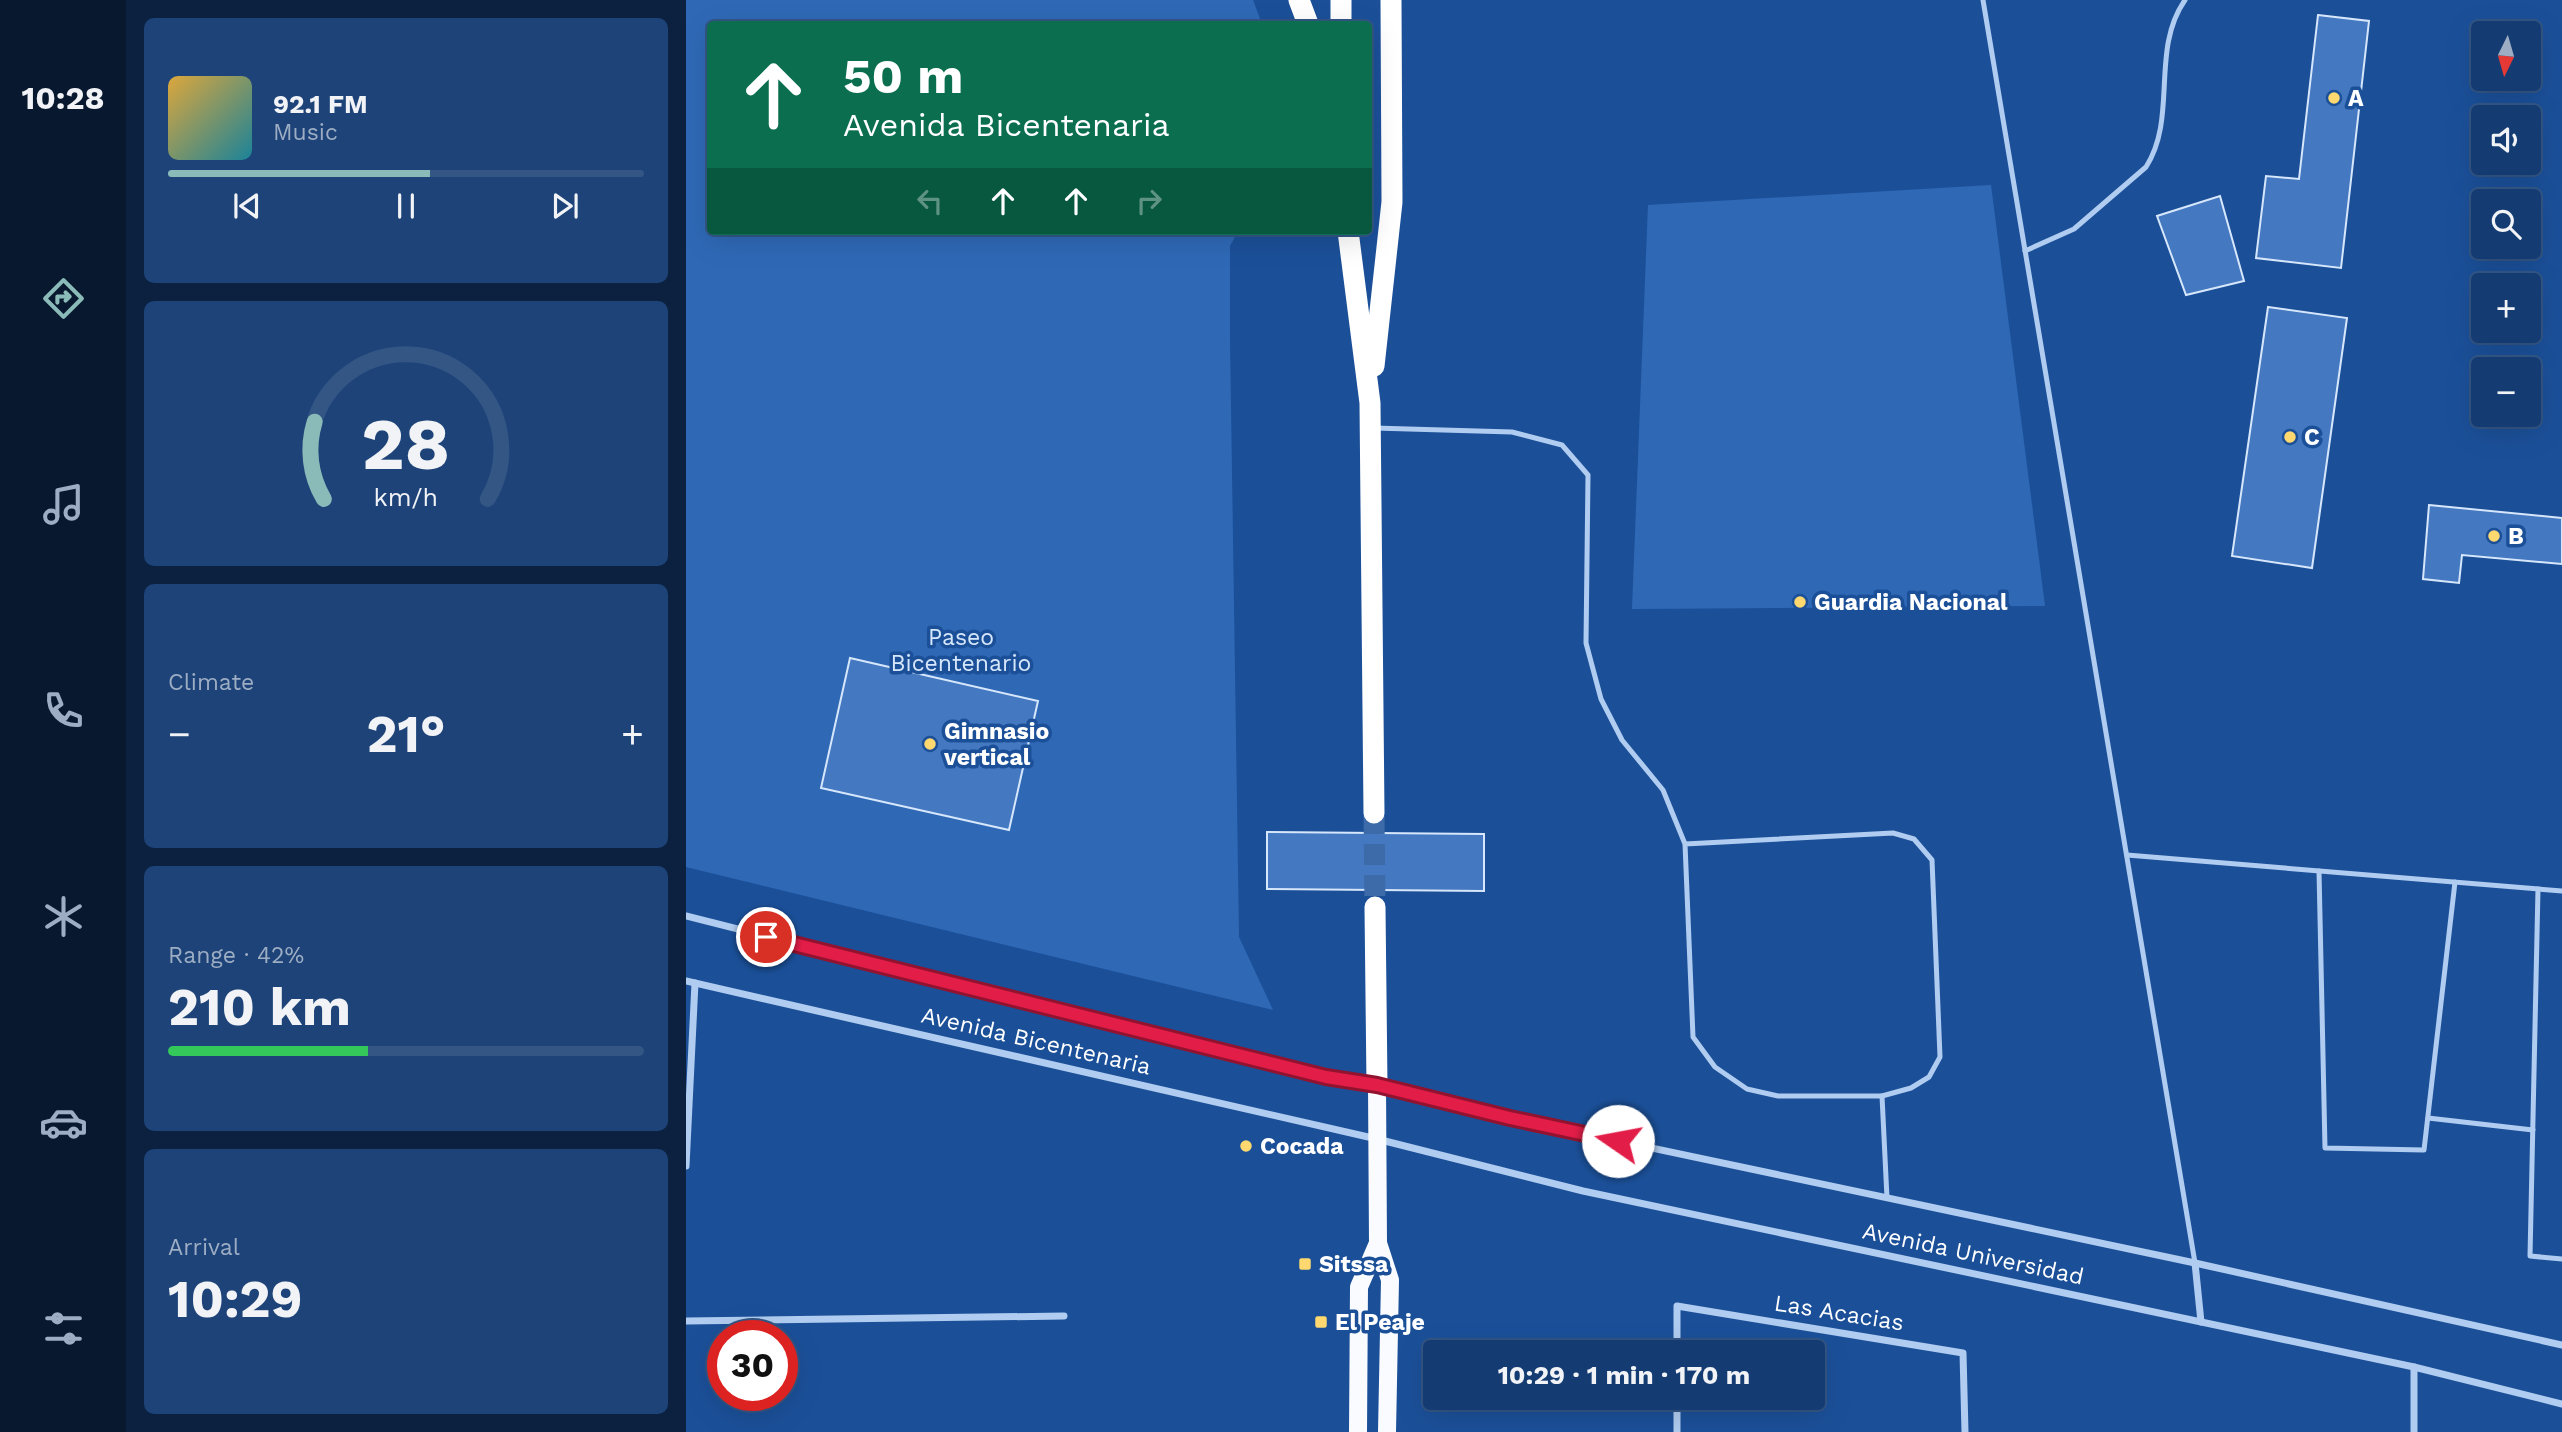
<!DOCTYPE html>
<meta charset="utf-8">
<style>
body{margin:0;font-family:"Work Sans",sans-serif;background:#1d4378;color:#f1f3f6;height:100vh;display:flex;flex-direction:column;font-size:26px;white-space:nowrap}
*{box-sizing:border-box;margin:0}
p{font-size:23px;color:#9dadc4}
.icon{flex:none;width:38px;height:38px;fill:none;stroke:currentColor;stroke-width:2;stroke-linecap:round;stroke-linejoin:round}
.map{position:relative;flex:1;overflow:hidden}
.sheet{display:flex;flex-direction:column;gap:18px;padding:18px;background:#0b213f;width:560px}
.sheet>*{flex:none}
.guide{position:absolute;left:21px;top:21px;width:665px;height:214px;border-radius:7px;box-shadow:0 7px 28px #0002,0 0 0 2px #335685;background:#0b6e4f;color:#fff;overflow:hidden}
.needle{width:46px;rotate:185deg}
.controls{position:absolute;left:1785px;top:21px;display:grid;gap:14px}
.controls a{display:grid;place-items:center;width:70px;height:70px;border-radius:7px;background:#143c73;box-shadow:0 7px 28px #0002,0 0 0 2px #335685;font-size:35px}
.speed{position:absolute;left:21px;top:1320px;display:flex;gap:14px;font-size:35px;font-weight:700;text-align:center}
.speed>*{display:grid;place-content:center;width:91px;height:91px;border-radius:50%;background:#143c73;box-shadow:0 7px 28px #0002,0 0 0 2px #335685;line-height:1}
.speed .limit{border:10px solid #d22;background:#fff;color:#111}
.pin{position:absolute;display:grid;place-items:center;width:60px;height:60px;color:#fff;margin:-30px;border:4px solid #fff;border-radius:50%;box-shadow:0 2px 7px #0007}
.me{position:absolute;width:77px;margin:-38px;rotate:282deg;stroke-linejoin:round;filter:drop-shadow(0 0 5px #0008)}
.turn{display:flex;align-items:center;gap:24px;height:147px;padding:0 21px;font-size:32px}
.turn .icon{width:91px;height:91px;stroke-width:2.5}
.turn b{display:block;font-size:49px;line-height:60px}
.lanes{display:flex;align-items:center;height:66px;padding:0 21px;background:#0003;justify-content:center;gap:35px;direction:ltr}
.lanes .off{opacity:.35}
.big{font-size:52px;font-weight:700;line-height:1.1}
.sheet .tile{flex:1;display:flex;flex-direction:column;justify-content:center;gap:10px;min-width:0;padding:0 24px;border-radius:10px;background:#1d4378}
.sheet .dial{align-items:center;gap:0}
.dial svg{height:182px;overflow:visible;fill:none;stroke:#335685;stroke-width:7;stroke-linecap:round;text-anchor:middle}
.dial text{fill:#f1f3f6;stroke:none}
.song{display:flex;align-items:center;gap:21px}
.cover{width:84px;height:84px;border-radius:10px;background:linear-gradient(135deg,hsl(40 70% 55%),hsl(190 70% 35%))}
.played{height:7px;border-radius:4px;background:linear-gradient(90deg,#8bbbb9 55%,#335685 55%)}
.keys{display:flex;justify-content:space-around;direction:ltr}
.heat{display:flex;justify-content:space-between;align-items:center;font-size:38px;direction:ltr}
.charge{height:10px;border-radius:5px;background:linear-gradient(90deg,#34c759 42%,#335685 0)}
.trip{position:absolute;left:737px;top:1340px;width:402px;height:70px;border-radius:7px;background:#143c73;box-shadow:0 7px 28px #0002,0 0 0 2px #335685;font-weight:700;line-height:70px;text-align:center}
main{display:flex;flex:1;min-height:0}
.tab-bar{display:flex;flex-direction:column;width:126px;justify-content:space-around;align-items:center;background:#08182e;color:#9dadc4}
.tab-bar .icon{width:49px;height:49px}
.tab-bar .active{color:#8bbbb9}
.tab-bar b{font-size:32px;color:#f1f3f6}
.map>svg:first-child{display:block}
.green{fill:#2f69b6}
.building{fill:#4478c0;stroke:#d7e7fb;stroke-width:2}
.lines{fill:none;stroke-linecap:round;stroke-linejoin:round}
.highway-tunnel{stroke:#3d6aa8;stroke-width:21;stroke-dasharray:21 10;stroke-linecap:butt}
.lane{stroke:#b0ccf0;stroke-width:5}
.street{stroke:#b0ccf0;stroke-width:7}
.primary{stroke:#f9fbff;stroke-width:18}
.highway{stroke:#fff;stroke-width:21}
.route-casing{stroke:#92132f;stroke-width:18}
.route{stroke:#e11d48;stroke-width:12}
.poi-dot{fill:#ffd86f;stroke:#1b5099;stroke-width:2.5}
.labels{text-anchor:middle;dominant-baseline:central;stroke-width:7;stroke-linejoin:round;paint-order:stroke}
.poi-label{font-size:23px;font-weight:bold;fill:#fff;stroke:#1b5099;text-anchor:start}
.park-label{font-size:23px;fill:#d7e7fb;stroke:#1b5099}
.street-label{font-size:23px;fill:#fff;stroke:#1b5099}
</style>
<main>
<nav class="tab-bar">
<b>10:28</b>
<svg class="icon active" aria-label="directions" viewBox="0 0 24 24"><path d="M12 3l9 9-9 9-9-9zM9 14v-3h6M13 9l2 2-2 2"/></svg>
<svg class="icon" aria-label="music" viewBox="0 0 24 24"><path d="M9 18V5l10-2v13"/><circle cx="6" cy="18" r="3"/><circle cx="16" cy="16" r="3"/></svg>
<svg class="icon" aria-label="phone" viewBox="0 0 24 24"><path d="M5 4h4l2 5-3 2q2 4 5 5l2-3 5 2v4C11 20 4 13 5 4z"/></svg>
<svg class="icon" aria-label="climate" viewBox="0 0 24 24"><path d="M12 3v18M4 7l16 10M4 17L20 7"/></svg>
<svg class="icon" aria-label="car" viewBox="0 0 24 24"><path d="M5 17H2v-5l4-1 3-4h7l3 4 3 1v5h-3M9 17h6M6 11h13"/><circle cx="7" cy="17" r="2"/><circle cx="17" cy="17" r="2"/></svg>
<svg class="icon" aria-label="filters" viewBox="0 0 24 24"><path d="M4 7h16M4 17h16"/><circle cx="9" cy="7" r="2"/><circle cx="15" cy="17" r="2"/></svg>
</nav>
<section class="sheet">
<div class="tile">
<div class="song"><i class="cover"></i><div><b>92.1 FM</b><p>Music</p></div></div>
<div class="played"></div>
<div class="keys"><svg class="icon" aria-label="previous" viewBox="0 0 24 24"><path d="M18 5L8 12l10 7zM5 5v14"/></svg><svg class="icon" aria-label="pause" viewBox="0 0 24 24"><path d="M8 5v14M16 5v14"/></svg><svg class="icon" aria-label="next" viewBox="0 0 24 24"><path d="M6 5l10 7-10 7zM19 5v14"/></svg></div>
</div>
<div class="tile dial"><svg viewBox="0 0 100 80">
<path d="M14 69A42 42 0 1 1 86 69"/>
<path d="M14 69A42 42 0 0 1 10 35" stroke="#8bbbb9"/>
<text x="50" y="56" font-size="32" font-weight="700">28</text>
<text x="50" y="72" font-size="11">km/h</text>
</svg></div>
<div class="tile"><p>Climate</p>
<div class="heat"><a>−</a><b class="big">21°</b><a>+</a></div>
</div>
<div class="tile"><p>Range · 42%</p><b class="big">210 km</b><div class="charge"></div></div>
<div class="tile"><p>Arrival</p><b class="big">10:29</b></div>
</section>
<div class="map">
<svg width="1876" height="1432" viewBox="0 0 1876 1432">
<rect width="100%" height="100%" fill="#1b5099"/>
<g class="green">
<path d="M0,0h567l9,24h-552v207h528l-8,15v95l9,596 34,73 -587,-143z"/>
<path d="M1305,185l54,421 -413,3 16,-404z"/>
</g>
<g class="building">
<path d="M1632,15l51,6 -28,247 -85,-10 10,-82 33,3z"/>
<path d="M1534,196l24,85 -58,14 -29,-79z"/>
<path d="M1582,307l79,11 -35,250 -80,-12z"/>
<path d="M1743,505l133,13v46l-100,-9 -3,28 -36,-4z"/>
<path d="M164,658l188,43 -29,129 -188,-42z"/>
<path d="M581,832l217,2v57l-217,-2z"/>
</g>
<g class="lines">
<path class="highway-tunnel" d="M688,813l1,94"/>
<g class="lane">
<path d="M1297,0l212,1263"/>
<path d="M1339,251l49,-22 72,-62c32,-50 4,-117 39,-167"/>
<path d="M688,428l138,4 50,13 26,30 -2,168 15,56 21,41 41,50 22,54 8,193 22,30 32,22 31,7h104l29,-8 18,-11 11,-20 -8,-197 -18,-21 -21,-6 -208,11"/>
<path d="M1441,855l435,36"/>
<path d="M1633,871l6,277 99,2 31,-268"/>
<path d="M1852,889l-8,367 32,3"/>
<path d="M1196,1096l5,102"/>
<path d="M1742,1118l105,12"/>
</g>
<g class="street">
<path d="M0,916l640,161 51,8 133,33 685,145 367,82"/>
<path d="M0,981l691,158 206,52 831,176 148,37"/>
<path d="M0,1166l9,-183"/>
<path d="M1509,1263l6,59"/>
<path d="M0,1321l378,-5"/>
<path d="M991,1353v-47l286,47 2,79"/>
<path d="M991,1398v34"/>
<path d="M1728,1432v-65"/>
</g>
<g class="primary">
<path d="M691,1085l1,158 12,37 -3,152"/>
<path d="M672,1432l1,-145 19,-44"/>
</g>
<g class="highway">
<path d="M613,0l9,24"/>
<path d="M655,0v24"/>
<path d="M662,231l22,172 4,410"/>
<path d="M688,366l18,-164 -1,-202"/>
<path d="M689,907l2,178"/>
</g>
</g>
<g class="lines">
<defs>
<path id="route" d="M80,937l560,140 51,8 133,33 108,23"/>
</defs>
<use href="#route" class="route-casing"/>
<use href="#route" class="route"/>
</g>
<g class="poi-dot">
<circle cx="1648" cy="98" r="7"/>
<circle cx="1604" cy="437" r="7"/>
<circle cx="1808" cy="536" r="7"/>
<circle cx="1114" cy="602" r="7"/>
<circle cx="244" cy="744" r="7"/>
<circle cx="560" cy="1146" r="7"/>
<rect x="612" y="1257" width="14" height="14" rx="3.5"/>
<rect x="628" y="1315" width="14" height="14" rx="3.5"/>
</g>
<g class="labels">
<g class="poi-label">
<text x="1662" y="98">A</text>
<text x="1618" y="437">C</text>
<text x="1822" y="536">B</text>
<text x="1128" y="602">Guardia Nacional</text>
<text x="258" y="731">Gimnasio<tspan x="258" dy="26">vertical</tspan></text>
<text x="574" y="1146">Cocada</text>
<text x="633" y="1264">Sitssa</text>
<text x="649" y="1322">El Peaje</text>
</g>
<g class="park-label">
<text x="275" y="637">Paseo<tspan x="275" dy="26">Bicentenario</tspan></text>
</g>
<g class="street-label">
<text transform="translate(350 1041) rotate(13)">Avenida Bicentenaria</text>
<text transform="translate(1287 1254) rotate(12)">Avenida Universidad</text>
<text transform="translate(1153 1313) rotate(9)">Las Acacias</text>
</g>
</g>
</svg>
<div class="controls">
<a><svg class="needle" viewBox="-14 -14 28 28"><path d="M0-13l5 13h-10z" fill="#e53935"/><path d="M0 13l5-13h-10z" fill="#9dadc4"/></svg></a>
<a><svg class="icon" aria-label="sound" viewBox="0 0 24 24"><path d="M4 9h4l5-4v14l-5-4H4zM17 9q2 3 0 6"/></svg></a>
<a><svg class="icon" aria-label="search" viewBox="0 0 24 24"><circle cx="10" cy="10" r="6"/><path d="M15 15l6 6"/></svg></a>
<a>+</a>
<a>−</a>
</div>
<div class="speed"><div class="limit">30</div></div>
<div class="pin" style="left:80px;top:937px;background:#d93025"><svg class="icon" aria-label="arrive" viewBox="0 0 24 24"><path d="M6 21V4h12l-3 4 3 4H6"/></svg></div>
<svg class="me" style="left:932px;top:1141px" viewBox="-20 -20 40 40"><circle r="19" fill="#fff"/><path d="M0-13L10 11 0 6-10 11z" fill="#e11d48"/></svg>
<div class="trip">10:29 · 1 min · 170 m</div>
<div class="guide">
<div class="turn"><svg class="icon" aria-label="ahead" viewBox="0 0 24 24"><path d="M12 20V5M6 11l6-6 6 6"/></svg><div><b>50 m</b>Avenida Bicentenaria</div></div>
<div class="lanes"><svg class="icon off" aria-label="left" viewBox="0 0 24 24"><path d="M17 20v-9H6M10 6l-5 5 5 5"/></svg><svg class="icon" aria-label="ahead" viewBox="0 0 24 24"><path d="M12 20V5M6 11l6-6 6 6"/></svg><svg class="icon" aria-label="ahead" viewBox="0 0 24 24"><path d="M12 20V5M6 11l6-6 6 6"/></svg><svg class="icon off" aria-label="right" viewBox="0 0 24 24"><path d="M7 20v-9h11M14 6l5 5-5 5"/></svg></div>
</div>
</div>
</main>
